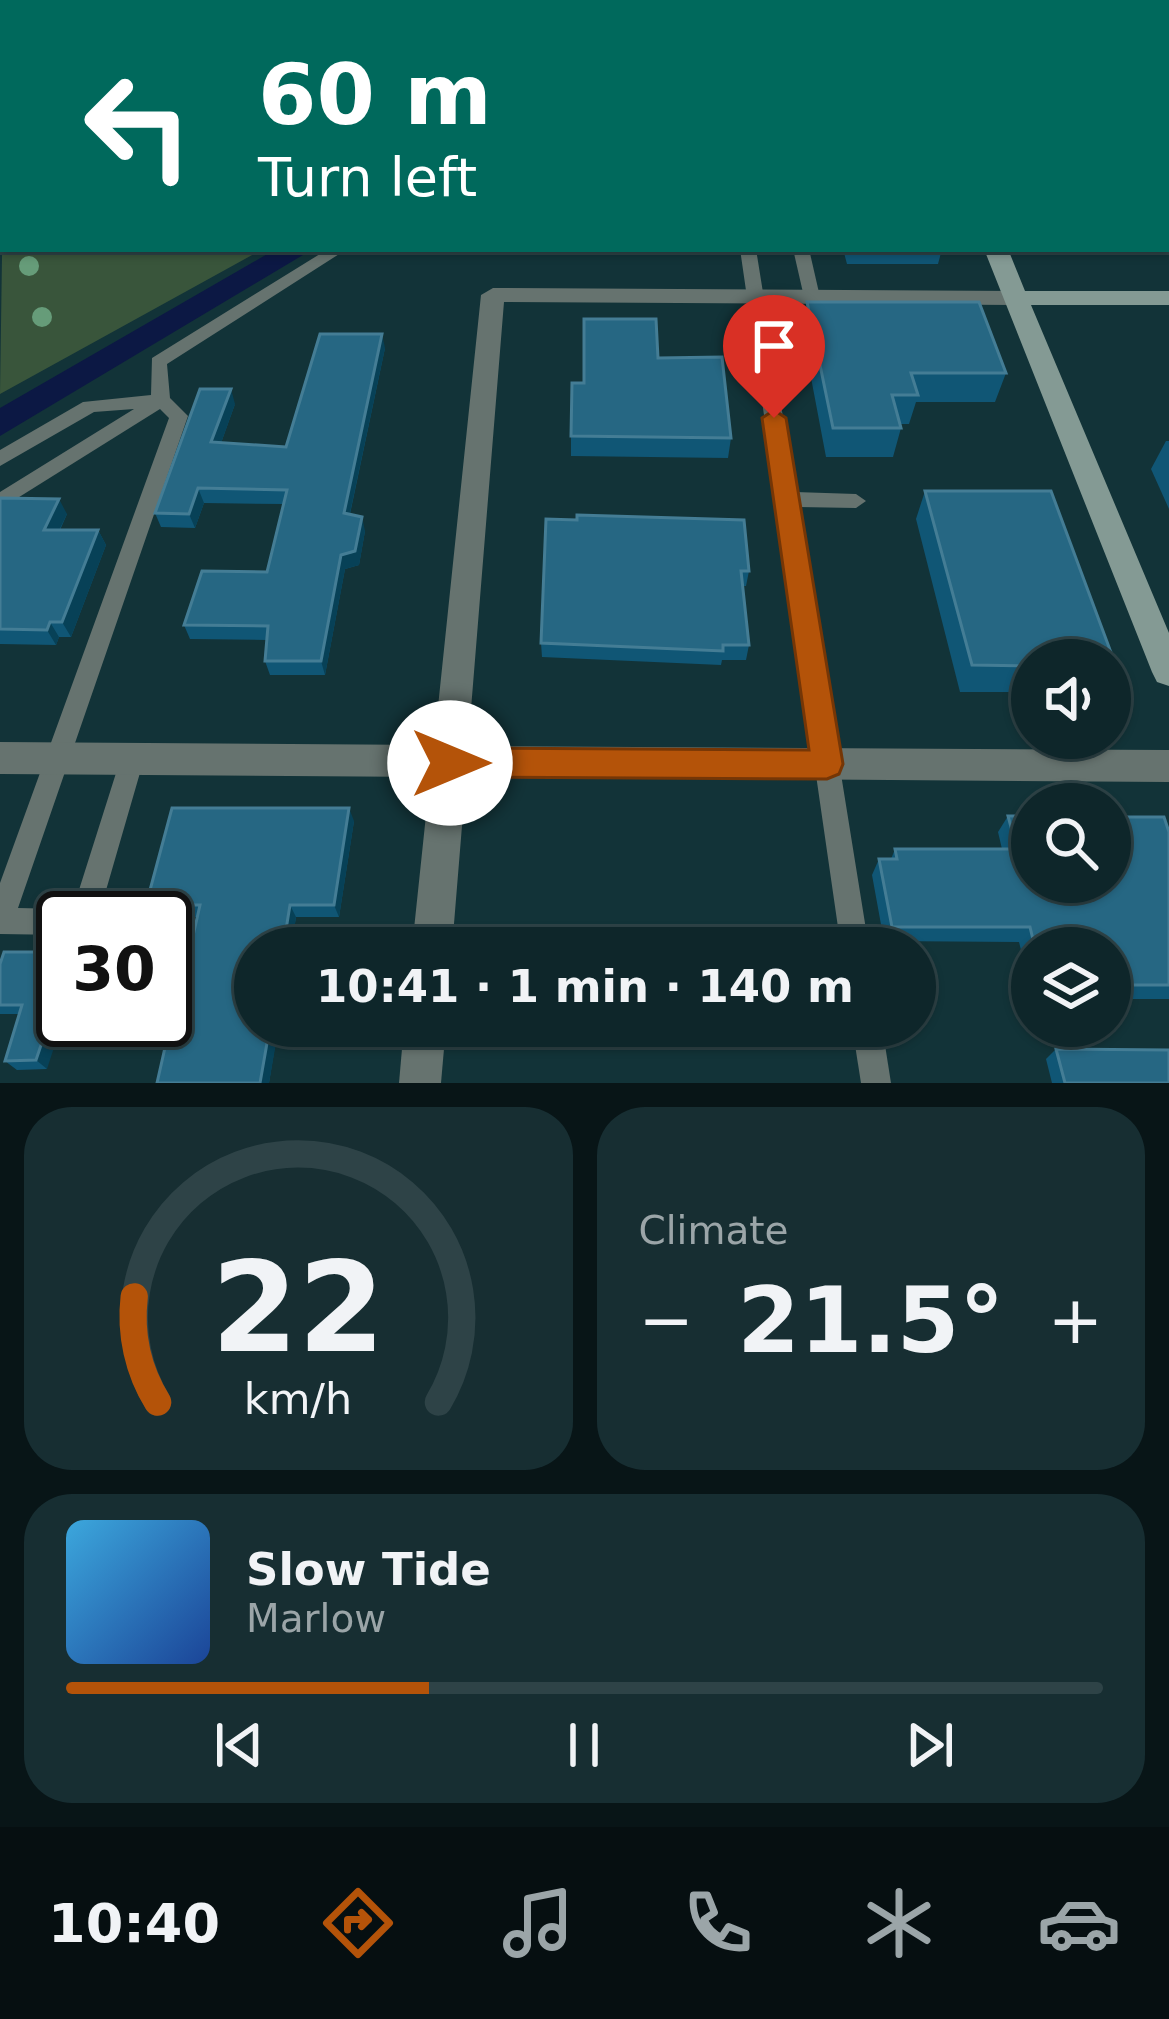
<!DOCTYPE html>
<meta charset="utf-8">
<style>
body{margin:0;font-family:"DejaVu Sans",sans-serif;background:#172e32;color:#f1f3f6;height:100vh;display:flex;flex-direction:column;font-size:45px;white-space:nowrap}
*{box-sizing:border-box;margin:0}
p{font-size:39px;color:#9ba5a8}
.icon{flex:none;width:66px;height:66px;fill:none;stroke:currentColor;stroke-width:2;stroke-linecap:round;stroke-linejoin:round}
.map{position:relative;height:1083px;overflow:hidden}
.sheet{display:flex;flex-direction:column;gap:24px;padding:24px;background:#081517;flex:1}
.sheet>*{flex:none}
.hud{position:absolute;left:0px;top:0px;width:1170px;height:252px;box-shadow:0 3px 9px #0004,0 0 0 3px #2e4347;background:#00695c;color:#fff;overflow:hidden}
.controls{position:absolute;left:1011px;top:639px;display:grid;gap:24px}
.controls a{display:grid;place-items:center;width:120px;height:120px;border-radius:50%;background:#0e262a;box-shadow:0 3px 9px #0004,0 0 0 3px #2e4347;font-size:60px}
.speed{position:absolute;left:36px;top:891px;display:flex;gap:24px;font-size:60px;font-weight:700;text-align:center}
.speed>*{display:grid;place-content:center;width:156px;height:156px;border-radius:50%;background:#0e262a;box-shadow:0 3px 9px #0004,0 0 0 3px #2e4347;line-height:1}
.speed .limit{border:6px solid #111;border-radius:18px;background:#fff;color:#111}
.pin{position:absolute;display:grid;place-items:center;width:102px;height:102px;color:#fff;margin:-123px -51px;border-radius:50% 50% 50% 0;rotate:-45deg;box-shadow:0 0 12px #0007}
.pin .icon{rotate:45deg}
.me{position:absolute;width:132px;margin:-66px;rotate:90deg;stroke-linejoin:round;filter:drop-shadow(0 0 9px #0008)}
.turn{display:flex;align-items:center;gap:42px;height:252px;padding:0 60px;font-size:54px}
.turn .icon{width:156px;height:156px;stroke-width:2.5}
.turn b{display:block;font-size:84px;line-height:102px}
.big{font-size:90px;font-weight:600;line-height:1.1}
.sheet .widget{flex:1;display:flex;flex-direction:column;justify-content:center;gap:18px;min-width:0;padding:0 42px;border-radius:48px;background:#172e32}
.sheet .dial{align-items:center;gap:0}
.dial svg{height:312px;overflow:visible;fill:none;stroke:#2e4347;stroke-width:7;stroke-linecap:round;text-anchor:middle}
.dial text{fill:#f1f3f6;stroke:none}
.song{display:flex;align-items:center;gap:36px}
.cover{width:144px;height:144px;border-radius:18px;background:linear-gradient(135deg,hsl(200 70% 55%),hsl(220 70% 35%))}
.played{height:12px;border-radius:6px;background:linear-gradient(90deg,#b45309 35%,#2e4347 35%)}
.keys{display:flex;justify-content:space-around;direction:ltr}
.heat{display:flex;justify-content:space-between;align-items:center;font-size:66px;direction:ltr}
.sheet .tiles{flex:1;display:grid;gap:24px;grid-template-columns:1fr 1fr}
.widget:last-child{grid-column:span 2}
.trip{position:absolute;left:234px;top:927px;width:702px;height:120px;border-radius:60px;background:#0e262a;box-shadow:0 3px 9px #0004,0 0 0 3px #2e4347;font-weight:600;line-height:120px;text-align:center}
.menu{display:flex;height:192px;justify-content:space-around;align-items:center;background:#060f11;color:#9ba5a8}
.menu .icon{width:84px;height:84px}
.menu .selected{color:#b45309}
.menu b{font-size:54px;color:#f1f3f6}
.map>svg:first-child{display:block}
.green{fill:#39553b}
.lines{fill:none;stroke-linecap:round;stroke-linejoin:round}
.canal{fill:#0c1844;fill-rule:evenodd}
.lane{fill:#66736f;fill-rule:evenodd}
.street{fill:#66736f;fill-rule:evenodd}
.secondary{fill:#849a94;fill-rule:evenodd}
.tree{fill:#669c79}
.wall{fill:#105675}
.shaded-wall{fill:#074157}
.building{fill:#266783;stroke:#447d95;stroke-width:3}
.route{fill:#b45309;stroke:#753606;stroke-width:3}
</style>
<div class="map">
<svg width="1169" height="1083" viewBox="0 0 1169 1083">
<rect width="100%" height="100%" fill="#123338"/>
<path class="green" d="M3,188v61h260l-263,145z"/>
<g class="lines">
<g class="canal">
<path d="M653,0h22l1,3h-22z"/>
<path d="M276,249h37l-313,187v-28z"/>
</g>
<g class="lane">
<path d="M687,0h12l1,3h-12z"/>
<path d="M1077,0h12l2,3h-12z"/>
<rect x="1167" y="122" width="2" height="11"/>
<path d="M328,249h19l-180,115 3,34 18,18 -170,492 45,1 9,3 51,-161 9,-3 9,3 3,8 -46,159h-35v17l-63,-1v-51l169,-465 -9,-9 -160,100v-17l134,-83 -40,3 -94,54v-16l83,-48 68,-7 1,-37z"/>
<path d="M740,249h16l39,243 61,2 10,7 -10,7 -58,-1 71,441h-28z"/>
<path d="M793,249h16l11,48 -2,4 -6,1 -8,-5z"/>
<path d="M852,1026h30l9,57h-30z"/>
</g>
<g class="street">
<path d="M0,162h3l-3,13z"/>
<path d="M493,288l523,3 12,7 -12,7 -512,-3 -36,444 701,4v32l-703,-5 -14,171h-40l18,-171 -430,-3v-32l434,3 47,-450z"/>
<path d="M404,1026h42l-5,57h-42z"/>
</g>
<g class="secondary">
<path d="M885,0h18l2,3h-18z"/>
<rect x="0" y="44" width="3" height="12"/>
<path d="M984,249h24l17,42h144v14h-138l138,328v53l-12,-4 -5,-10z"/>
</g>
</g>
<g class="tree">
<circle cx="29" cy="266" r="10"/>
<circle cx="42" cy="317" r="10"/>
</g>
<g class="wall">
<path d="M1091,0h78v99h-2v-96h-74z"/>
<rect x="567" y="249" width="47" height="4"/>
<path d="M673,249h54l-1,5h-52z"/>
<path d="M843,249h99l-4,15h-91z"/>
<path d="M807,302l199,71 -11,29h-79l-7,22h-9l1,4 -8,29h-67l-24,-127z"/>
<path d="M385,348l-35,166 15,17 -6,34 -14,4 -20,106h-55l-5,-14 2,-21 -77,-1 -6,-14 83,-53 17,-68 -80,-1 -9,25 -34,-1 -6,-14 80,-109 -14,39 65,4z"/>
<path d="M658,358l73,80 -3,20 -157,-2v-20l13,-53z"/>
<path d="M1166,441h3v68l-18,-40z"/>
<path d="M925,491h126l65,175 -6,10v-16h-78v32h-72l-44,-173z"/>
<path d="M0,498l67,16 -7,16h38l8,15 -35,92h-12l-3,8 -56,-1z"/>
<path d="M577,520l172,51 -3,15h-3l6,59 -3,15h-24l-1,5 -179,-8 -1,-14z"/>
<path d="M1008,816l161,16v167h-59v-51h-78v47l-13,-53 -135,-1 -12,-66 7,-16h12l4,-10h107l-4,-17z"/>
<path d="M354,821l-15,96h-43l-27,166h-112l12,-52h-17l-10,-10 44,-54 12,-50h-43l-9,-12z"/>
<path d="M4,952l43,117 -30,1 -12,-9 14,-47h-19v-50z"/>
<path d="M1056,1049l113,34h-117l-6,-24z"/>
</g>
<g class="shaded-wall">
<path d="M382,334l3,14 -38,179 -3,-14z"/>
<path d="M231,389l4,15 -19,53 -5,-15z"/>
<path d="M198,488l6,15 -9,25 -6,-14z"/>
<path d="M59,499l8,15 -15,31 -8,-15z"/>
<path d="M362,517l3,14 -6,34 -14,4 -20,106 -4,-14 20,-106z"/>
<path d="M98,530l8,15 -35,92 -9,-15z"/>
<path d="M50,622l9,15 -3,8 -9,-15z"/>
<path d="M349,808l5,13 -15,96 -5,-12z"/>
<path d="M290,905l6,12 -5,31h-8z"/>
<path d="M63,980v40l-16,49 -11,-9z"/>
<path d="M270,1026h9l-10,57h-9z"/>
</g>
<g class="building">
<path d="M779,0h57l1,3h-58z"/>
<path d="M1117,0h52v71l-2,-3v-65h-48z"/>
<path d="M807,302h172l27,71h-95l7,22h-26l9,33h-68z"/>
<path d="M584,319h72l2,39 64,-1 9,81 -160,-2 1,-53h12z"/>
<path d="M320,334h62l-38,179 18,4 -7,34 -14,4 -20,106h-56l3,-35 -84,-1 18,-54 65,1 20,-82 -89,-2 -9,26 -34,-1 45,-124h31l-20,53 75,5z"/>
<path d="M925,491h126l65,175h-6v-6h-78v6l-60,-1z"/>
<path d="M0,498l59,1 -15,31h54l-36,92h-12l-3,8 -47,-1z"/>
<path d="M577,515l167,5 5,51h-8l8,74h-26v6l-182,-8 5,-124 31,1z"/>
<path d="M172,808h177l-15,97h-44l-7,43h-28v78h15l-10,57h-103l14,-62h-29l23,-1v-52l21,-1 14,-62h-54z"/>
<path d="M1008,816h24v66h78v-65h54l5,15v153h-59v-37h-75l-5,-21h-138l-13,-68h18l-2,-10h122z"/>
<path d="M43,935l20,6v39l-27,80 -31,1 17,-56h-22v-41l4,-12h34z"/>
<path d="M1056,1049l113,1v33h-104z"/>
</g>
<path class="route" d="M774,410l12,8 57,346 -4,10 -12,5 -377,-2 -12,-4 -4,-10 4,-10 12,-5 359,2 -47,-332z"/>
</svg>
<div class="controls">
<a><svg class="icon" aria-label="sound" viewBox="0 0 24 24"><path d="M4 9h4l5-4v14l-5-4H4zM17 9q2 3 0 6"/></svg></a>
<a><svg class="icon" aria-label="search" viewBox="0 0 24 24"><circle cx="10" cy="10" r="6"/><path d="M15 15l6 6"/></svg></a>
<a><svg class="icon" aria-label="layers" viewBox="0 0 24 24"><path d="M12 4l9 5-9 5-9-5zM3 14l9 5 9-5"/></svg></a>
</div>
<div class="speed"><div class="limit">30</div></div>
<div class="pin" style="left:774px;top:418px;background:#d93025"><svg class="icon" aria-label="arrive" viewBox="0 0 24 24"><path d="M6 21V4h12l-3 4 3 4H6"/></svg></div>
<svg class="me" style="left:450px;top:763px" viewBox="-20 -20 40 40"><circle r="19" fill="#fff"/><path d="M0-13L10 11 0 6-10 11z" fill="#b45309"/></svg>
<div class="trip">10:41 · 1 min · 140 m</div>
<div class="hud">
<div class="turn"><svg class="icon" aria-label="left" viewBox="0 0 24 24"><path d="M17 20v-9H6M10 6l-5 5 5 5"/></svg><div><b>60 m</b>Turn left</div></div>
</div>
</div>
<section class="sheet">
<div class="tiles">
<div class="widget dial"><svg viewBox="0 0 100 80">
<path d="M14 69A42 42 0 1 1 86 69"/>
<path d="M14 69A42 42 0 0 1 8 42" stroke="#b45309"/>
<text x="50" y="56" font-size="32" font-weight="700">22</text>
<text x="50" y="72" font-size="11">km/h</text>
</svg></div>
<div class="widget"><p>Climate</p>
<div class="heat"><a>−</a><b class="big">21.5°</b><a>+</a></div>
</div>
<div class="widget">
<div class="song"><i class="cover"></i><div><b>Slow Tide</b><p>Marlow</p></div></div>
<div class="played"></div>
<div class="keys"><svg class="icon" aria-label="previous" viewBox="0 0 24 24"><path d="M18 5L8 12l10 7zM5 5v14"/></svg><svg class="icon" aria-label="pause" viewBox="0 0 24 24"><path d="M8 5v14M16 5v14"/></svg><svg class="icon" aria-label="next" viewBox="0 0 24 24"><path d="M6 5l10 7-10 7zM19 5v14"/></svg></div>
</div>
</div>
</section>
<nav class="menu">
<b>10:40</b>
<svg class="icon selected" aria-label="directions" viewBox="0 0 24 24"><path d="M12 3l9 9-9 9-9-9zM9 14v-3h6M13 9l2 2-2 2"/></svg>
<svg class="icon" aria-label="music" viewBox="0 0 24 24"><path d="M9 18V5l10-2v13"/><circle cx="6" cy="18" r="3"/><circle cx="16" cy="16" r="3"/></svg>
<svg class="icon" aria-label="phone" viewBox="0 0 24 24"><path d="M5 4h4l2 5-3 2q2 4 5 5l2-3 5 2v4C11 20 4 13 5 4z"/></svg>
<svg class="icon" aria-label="climate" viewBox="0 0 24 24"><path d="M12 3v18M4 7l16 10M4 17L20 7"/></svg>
<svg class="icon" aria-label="car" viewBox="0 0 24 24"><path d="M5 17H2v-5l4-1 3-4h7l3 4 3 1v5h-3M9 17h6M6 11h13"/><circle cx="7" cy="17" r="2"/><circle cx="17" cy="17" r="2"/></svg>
</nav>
